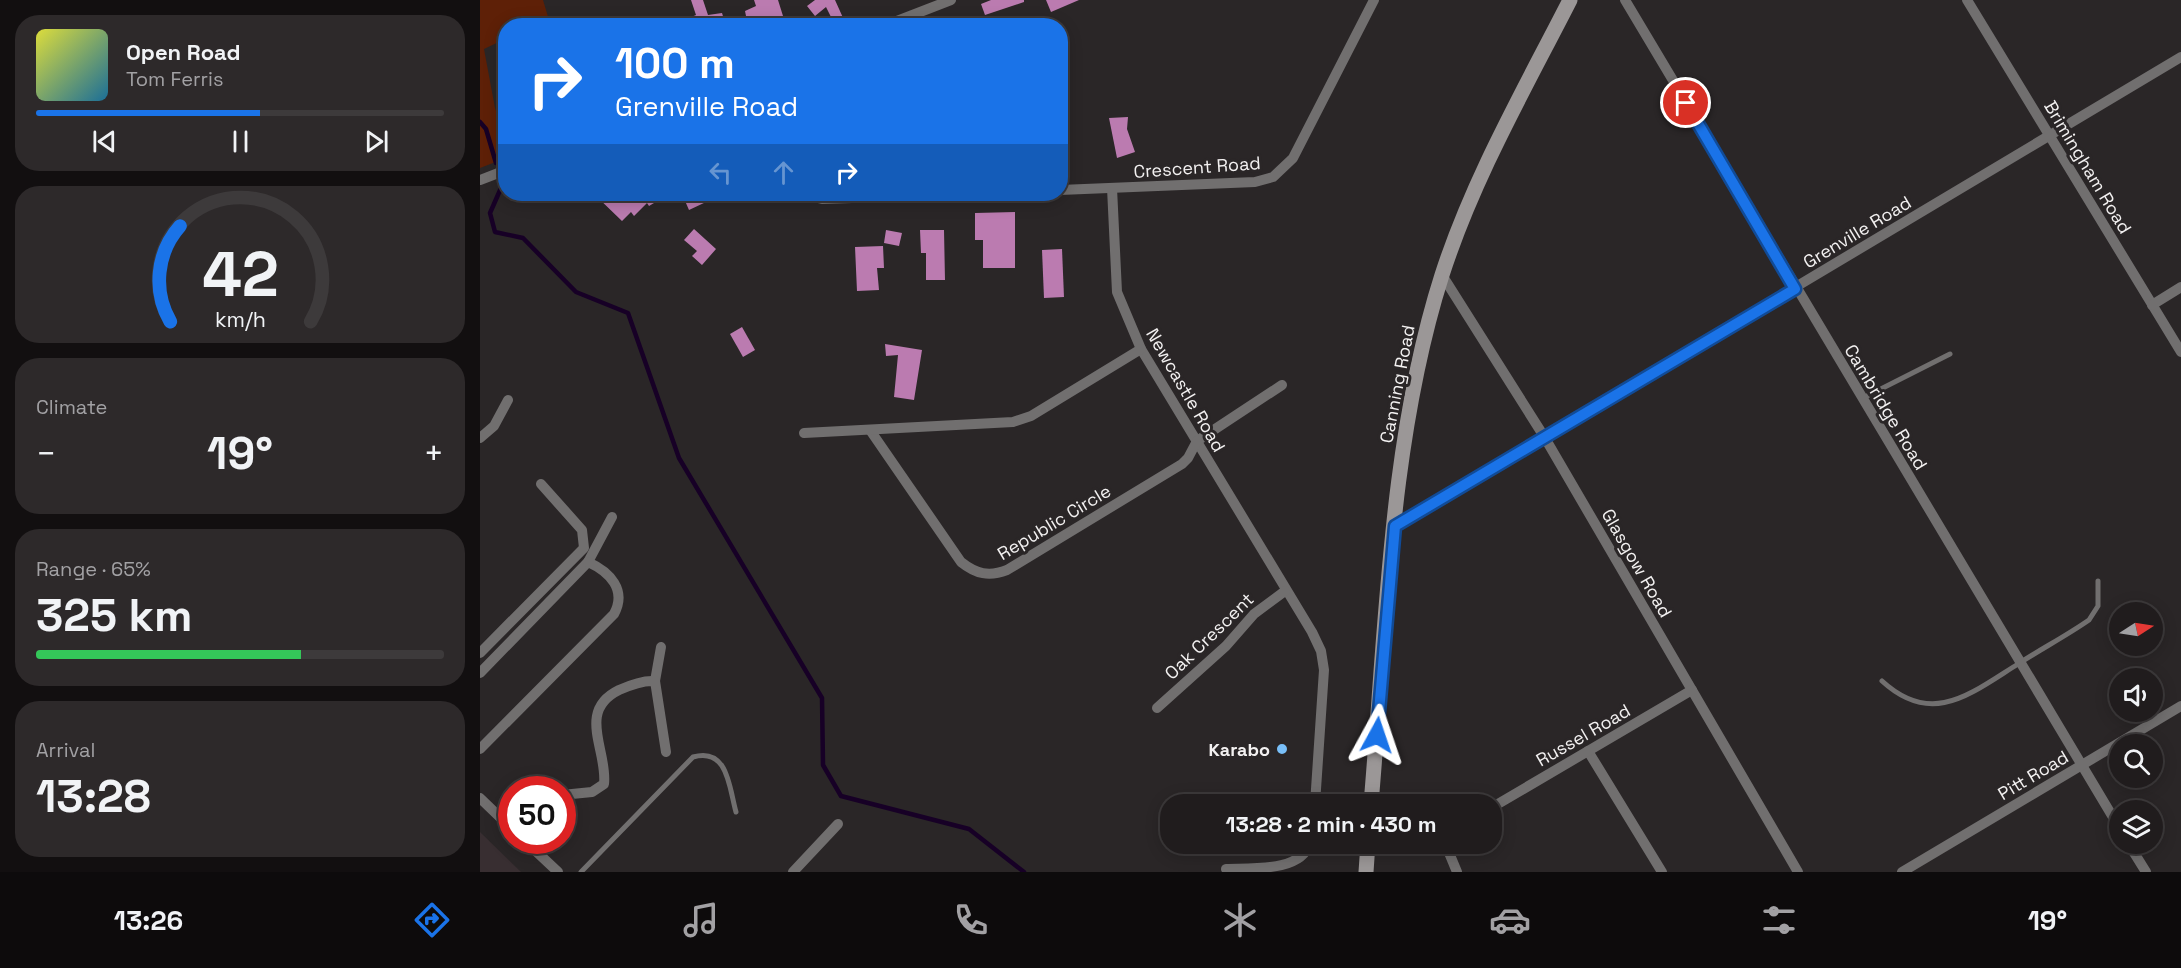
<!DOCTYPE html>
<meta charset="utf-8">
<style>
body{margin:0;font-family:"Space Grotesk",sans-serif;background:#2d292a;color:#f1f3f6;height:100vh;display:flex;flex-direction:column;font-size:22px;white-space:nowrap}
*{box-sizing:border-box;margin:0}
p{font-size:20px;color:#a2a1a4}
.icon{flex:none;width:33px;height:33px;fill:none;stroke:currentColor;stroke-width:2;stroke-linecap:round;stroke-linejoin:round}
.map{position:relative;flex:1;overflow:hidden}
.details{display:flex;flex-direction:column;gap:15px;padding:15px;background:#120f10;width:480px}
.details>*{flex:none}
.hud{position:absolute;left:18px;top:18px;width:570px;height:183px;border-radius:24px;box-shadow:0 3px 15px #0003,0 0 0 2px #3d3a3b;background:#1a73e8;color:#fff;overflow:hidden}
.needle{width:39px;rotate:78deg}
.controls{position:absolute;left:1629px;top:602px;display:grid;gap:12px}
.controls a{display:grid;place-items:center;width:54px;height:54px;border-radius:50%;background:#201c1d;box-shadow:0 3px 15px #0003,0 0 0 2px #3d3a3b;font-size:30px}
.speed{position:absolute;left:18px;top:776px;display:flex;gap:12px;font-size:30px;font-weight:700;text-align:center}
.speed>*{display:grid;place-content:center;width:78px;height:78px;border-radius:50%;background:#201c1d;box-shadow:0 3px 15px #0003,0 0 0 2px #3d3a3b;line-height:1}
.speed .limit{border:9px solid #d22;background:#fff;color:#111}
.pin{position:absolute;display:grid;place-items:center;width:51px;height:51px;color:#fff;margin:-26px;border:3px solid #fff;border-radius:50%;box-shadow:0 2px 6px #0007}
.me{position:absolute;width:66px;margin:-33px;rotate:5deg;stroke-linejoin:round;filter:drop-shadow(0 0 4px #0008)}
.turn{display:flex;align-items:center;gap:21px;height:126px;padding:0 18px;font-size:27px}
.turn .icon{width:78px;height:78px;stroke-width:2.5}
.turn b{display:block;font-size:42px;line-height:51px}
.lanes{display:flex;align-items:center;height:57px;padding:0 18px;background:#0003;justify-content:center;gap:30px;direction:ltr}
.lanes .off{opacity:.35}
.big{font-size:45px;font-weight:600;line-height:1.1}
.details .widget{flex:1;display:flex;flex-direction:column;justify-content:center;gap:9px;min-width:0;padding:0 21px;border-radius:24px;background:#2d292a}
.details .dial{align-items:center;gap:0}
.dial svg{height:156px;overflow:visible;fill:none;stroke:#3d3a3b;stroke-width:7;stroke-linecap:round;text-anchor:middle}
.dial text{fill:#f1f3f6;stroke:none}
.song{display:flex;align-items:center;gap:18px}
.cover{width:72px;height:72px;border-radius:9px;background:linear-gradient(135deg,hsl(60 70% 55%),hsl(200 70% 35%))}
.played{height:6px;border-radius:3px;background:linear-gradient(90deg,#1a73e8 55%,#3d3a3b 55%)}
.keys{display:flex;justify-content:space-around;direction:ltr}
.heat{display:flex;justify-content:space-between;align-items:center;font-size:33px;direction:ltr}
.charge{height:9px;border-radius:4px;background:linear-gradient(90deg,#34c759 65%,#3d3a3b 0)}
.trip{position:absolute;left:680px;top:794px;width:342px;height:60px;border-radius:24px;background:#201c1d;box-shadow:0 3px 15px #0003,0 0 0 2px #3d3a3b;font-weight:600;line-height:60px;text-align:center}
.dock{display:flex;height:96px;justify-content:space-around;align-items:center;background:#0d0b0c;color:#a2a1a4}
.dock .icon{width:42px;height:42px}
.dock .current{color:#1a73e8}
.dock b{font-size:27px;color:#f1f3f6}
main{display:flex;flex:1;min-height:0}
.map>svg:first-child{display:block}
.built{fill:#382e31}
.green{fill:#5e2007}
.lines{fill:none;stroke-linecap:round;stroke-linejoin:round}
.stream{stroke:#170026;stroke-width:4.5}
.building{fill:#bb7bb0}
.lane{stroke:#716f6f;stroke-width:5}
.street{stroke:#716f6f;stroke-width:10}
.secondary{stroke:#9b9797;stroke-width:15}
.route-casing{stroke:#114b97;stroke-width:15}
.route{stroke:#1a73e8;stroke-width:10}
.poi-dot{fill:#79bff8;stroke:#2a2627;stroke-width:2}
.labels{text-anchor:middle;dominant-baseline:central;stroke-width:6;stroke-linejoin:round;paint-order:stroke}
.street-label{font-size:18px;fill:#f3f1f1;stroke:#2a2627}
.poi-label{font-size:18px;font-weight:bold;fill:#f3f1f1;stroke:#2a2627;text-anchor:end}
</style>
<main>
<section class="details">
<div class="widget">
<div class="song"><i class="cover"></i><div><b>Open Road</b><p>Tom Ferris</p></div></div>
<div class="played"></div>
<div class="keys"><svg class="icon" aria-label="previous" viewBox="0 0 24 24"><path d="M18 5L8 12l10 7zM5 5v14"/></svg><svg class="icon" aria-label="pause" viewBox="0 0 24 24"><path d="M8 5v14M16 5v14"/></svg><svg class="icon" aria-label="next" viewBox="0 0 24 24"><path d="M6 5l10 7-10 7zM19 5v14"/></svg></div>
</div>
<div class="widget dial"><svg viewBox="0 0 100 80">
<path d="M14 69A42 42 0 1 1 86 69"/>
<path d="M14 69A42 42 0 0 1 19 20" stroke="#1a73e8"/>
<text x="50" y="56" font-size="32" font-weight="700">42</text>
<text x="50" y="72" font-size="11">km/h</text>
</svg></div>
<div class="widget"><p>Climate</p>
<div class="heat"><a>−</a><b class="big">19°</b><a>+</a></div>
</div>
<div class="widget"><p>Range · 65%</p><b class="big">325 km</b><div class="charge"></div></div>
<div class="widget"><p>Arrival</p><b class="big">13:28</b></div>
</section>
<div class="map">
<svg width="1701" height="872" viewBox="0 0 1701 872">
<rect width="100%" height="100%" fill="#2a2627"/>
<path class="built" d="M0,832l41,40h-41z"/>
<path class="green" d="M0,0h63l6,20 -13,5 -30,1 -1,13 -21,10 11,59 10,25 1,25 -26,10z"/>
<g class="lines">
<g class="stream">
<path d="M0,122l6,7 10,34"/>
<path d="M21,188l-11,25 5,19 28,6 53,54 52,21 51,145 143,240 1,67 18,31 128,33 55,43"/>
</g>
</g>
<g class="building">
<path d="M211,0h12l5,15 14,-2 4,13h-56l26,-11z"/>
<path d="M274,0h24l5,16 -20,6 1,4h-16l-3,-15 11,-5z"/>
<path d="M335,0h20l9,20 -9,5 -9,-18 -11,9 -8,-10z"/>
<path d="M511,0h33v2l-39,13 -4,-11z"/>
<path d="M566,0h33l-28,12z"/>
<path d="M648,117l-1,12 8,23 -18,6 -8,-40z"/>
<path d="M114,194h75l-20,12 -2,-3 -13,13 -3,-4 -9,9z"/>
<path d="M202,194h20l4,8 -17,8z"/>
<path d="M535,212v56h-32v-28h-8v-27z"/>
<path d="M214,229l22,20 -14,16 -10,-9 5,-5 -13,-11z"/>
<path d="M406,230l16,3 -3,13 -15,-3z"/>
<path d="M440,230h24l1,50h-19v-27h-5z"/>
<path d="M403,246l1,22h-7l2,22 -22,1 -2,-44z"/>
<path d="M582,249l2,48 -20,1 -2,-48z"/>
<path d="M262,327l13,23 -12,7 -13,-23z"/>
<path d="M405,344l37,6 -8,50 -20,-3 4,-42 -12,1z"/>
</g>
<g class="lines">
<g class="lane">
<path d="M1383,398l87,-44"/>
<path d="M1402,681c50,46 88,13 136,-17 23,-15 48,-28 71,-44l9,-14v-25"/>
<path d="M101,872l112,-115c35,-10 36,30 43,55"/>
</g>
<g class="street">
<path d="M1145,0l495,829"/>
<path d="M1487,0l214,352"/>
<path d="M404,26l67,-26"/>
<path d="M0,180l26,-10"/>
<path d="M632,188l5,104 24,57 171,283 9,19 3,19 -9,134"/>
<path d="M580,190l195,-8 18,-5 20,-19 81,-158"/>
<path d="M321,194l21,5 151,-5"/>
<path d="M962,275l103,163 253,434"/>
<path d="M1672,305l29,-18"/>
<path d="M390,430l91,132c15,12 28,15 46,8l175,-106 6,-6 9,-17 85,-56"/>
<path d="M324,433l209,-11 18,-6 110,-67"/>
<path d="M0,438l14,-12 14,-26"/>
<path d="M915,526l786,-469"/>
<path d="M0,653l104,-105 -2,-18 -41,-46"/>
<path d="M0,673l108,-111 24,-45"/>
<path d="M175,681l6,-34"/>
<path d="M677,708l69,-62 28,-32 31,-23"/>
<path d="M0,749l134,-135c13,-24 -4,-42 -26,-52"/>
<path d="M1108,751l74,121"/>
<path d="M82,795l30,-3 12,-8c4,-33 -28,-73 15,-94 11,-5 24,-10 36,-9l11,71"/>
<path d="M0,798l32,31"/>
<path d="M1011,808l201,-118"/>
<path d="M44,840l34,32"/>
<path d="M965,843l12,29"/>
<path d="M1648,843l18,29"/>
<path d="M746,869c27,-1 75,3 84,-26"/>
<path d="M313,872l45,-48"/>
<path d="M1422,872l279,-166"/>
</g>
<g class="secondary">
<path d="M891,804c15,-173 18,-363 71,-529 31,-96 82,-185 128,-275"/>
<path d="M886,872l2,-29"/>
</g>
</g>
<g class="lines">
<defs>
<path id="route" d="M897,735l18,-209 400,-237 -109,-186"/>
</defs>
<use href="#route" class="route-casing"/>
<use href="#route" class="route"/>
</g>
<circle class="poi-dot" cx="802" cy="749" r="6"/>
<g class="labels">
<g class="street-label">
<text transform="translate(717 167) rotate(-4)">Crescent Road</text>
<text transform="translate(1608 167) rotate(59)">Brimingham Road</text>
<text transform="translate(1377 232) rotate(-31)">Grenville Road</text>
<text transform="translate(917 384) rotate(-79)">Canning Road</text>
<text transform="translate(706 390) rotate(60)">Newcastle Road</text>
<text transform="translate(1406 407) rotate(59)">Cambridge Road</text>
<text transform="translate(574 522) rotate(-31)">Republic Circle</text>
<text transform="translate(1157 563) rotate(60)">Glasgow Road</text>
<text transform="translate(729 636) rotate(-44)">Oak Crescent</text>
<text transform="translate(1103 735) rotate(-30)">Russel Road</text>
<text transform="translate(1553 775) rotate(-31)">Pitt Road</text>
</g>
<g class="poi-label">
<text x="790" y="749">Karabo</text>
</g>
</g>
</svg>
<div class="controls">
<a><svg class="needle" viewBox="-14 -14 28 28"><path d="M0-13l5 13h-10z" fill="#e53935"/><path d="M0 13l5-13h-10z" fill="#a2a1a4"/></svg></a>
<a><svg class="icon" aria-label="sound" viewBox="0 0 24 24"><path d="M4 9h4l5-4v14l-5-4H4zM17 9q2 3 0 6"/></svg></a>
<a><svg class="icon" aria-label="search" viewBox="0 0 24 24"><circle cx="10" cy="10" r="6"/><path d="M15 15l6 6"/></svg></a>
<a><svg class="icon" aria-label="layers" viewBox="0 0 24 24"><path d="M12 4l9 5-9 5-9-5zM3 14l9 5 9-5"/></svg></a>
</div>
<div class="speed"><div class="limit">50</div></div>
<div class="pin" style="left:1206px;top:103px;background:#d93025"><svg class="icon" aria-label="arrive" viewBox="0 0 24 24"><path d="M6 21V4h12l-3 4 3 4H6"/></svg></div>
<svg class="me" style="left:897px;top:735px" viewBox="-20 -20 40 40"><path d="M0-17L14 15 0 8-14 15z" fill="#1a73e8" stroke="#fff" stroke-width="4"/></svg>
<div class="trip">13:28 · 2 min · 430 m</div>
<div class="hud">
<div class="turn"><svg class="icon" aria-label="right" viewBox="0 0 24 24"><path d="M7 20v-9h11M14 6l5 5-5 5"/></svg><div><b>100 m</b>Grenville Road</div></div>
<div class="lanes"><svg class="icon off" aria-label="left" viewBox="0 0 24 24"><path d="M17 20v-9H6M10 6l-5 5 5 5"/></svg><svg class="icon off" aria-label="ahead" viewBox="0 0 24 24"><path d="M12 20V5M6 11l6-6 6 6"/></svg><svg class="icon" aria-label="right" viewBox="0 0 24 24"><path d="M7 20v-9h11M14 6l5 5-5 5"/></svg></div>
</div>
</div>
</main>
<nav class="dock">
<b>13:26</b>
<svg class="icon current" aria-label="directions" viewBox="0 0 24 24"><path d="M12 3l9 9-9 9-9-9zM9 14v-3h6M13 9l2 2-2 2"/></svg>
<svg class="icon" aria-label="music" viewBox="0 0 24 24"><path d="M9 18V5l10-2v13"/><circle cx="6" cy="18" r="3"/><circle cx="16" cy="16" r="3"/></svg>
<svg class="icon" aria-label="phone" viewBox="0 0 24 24"><path d="M5 4h4l2 5-3 2q2 4 5 5l2-3 5 2v4C11 20 4 13 5 4z"/></svg>
<svg class="icon" aria-label="climate" viewBox="0 0 24 24"><path d="M12 3v18M4 7l16 10M4 17L20 7"/></svg>
<svg class="icon" aria-label="car" viewBox="0 0 24 24"><path d="M5 17H2v-5l4-1 3-4h7l3 4 3 1v5h-3M9 17h6M6 11h13"/><circle cx="7" cy="17" r="2"/><circle cx="17" cy="17" r="2"/></svg>
<svg class="icon" aria-label="filters" viewBox="0 0 24 24"><path d="M4 7h16M4 17h16"/><circle cx="9" cy="7" r="2"/><circle cx="15" cy="17" r="2"/></svg>
<b>19°</b>
</nav>
